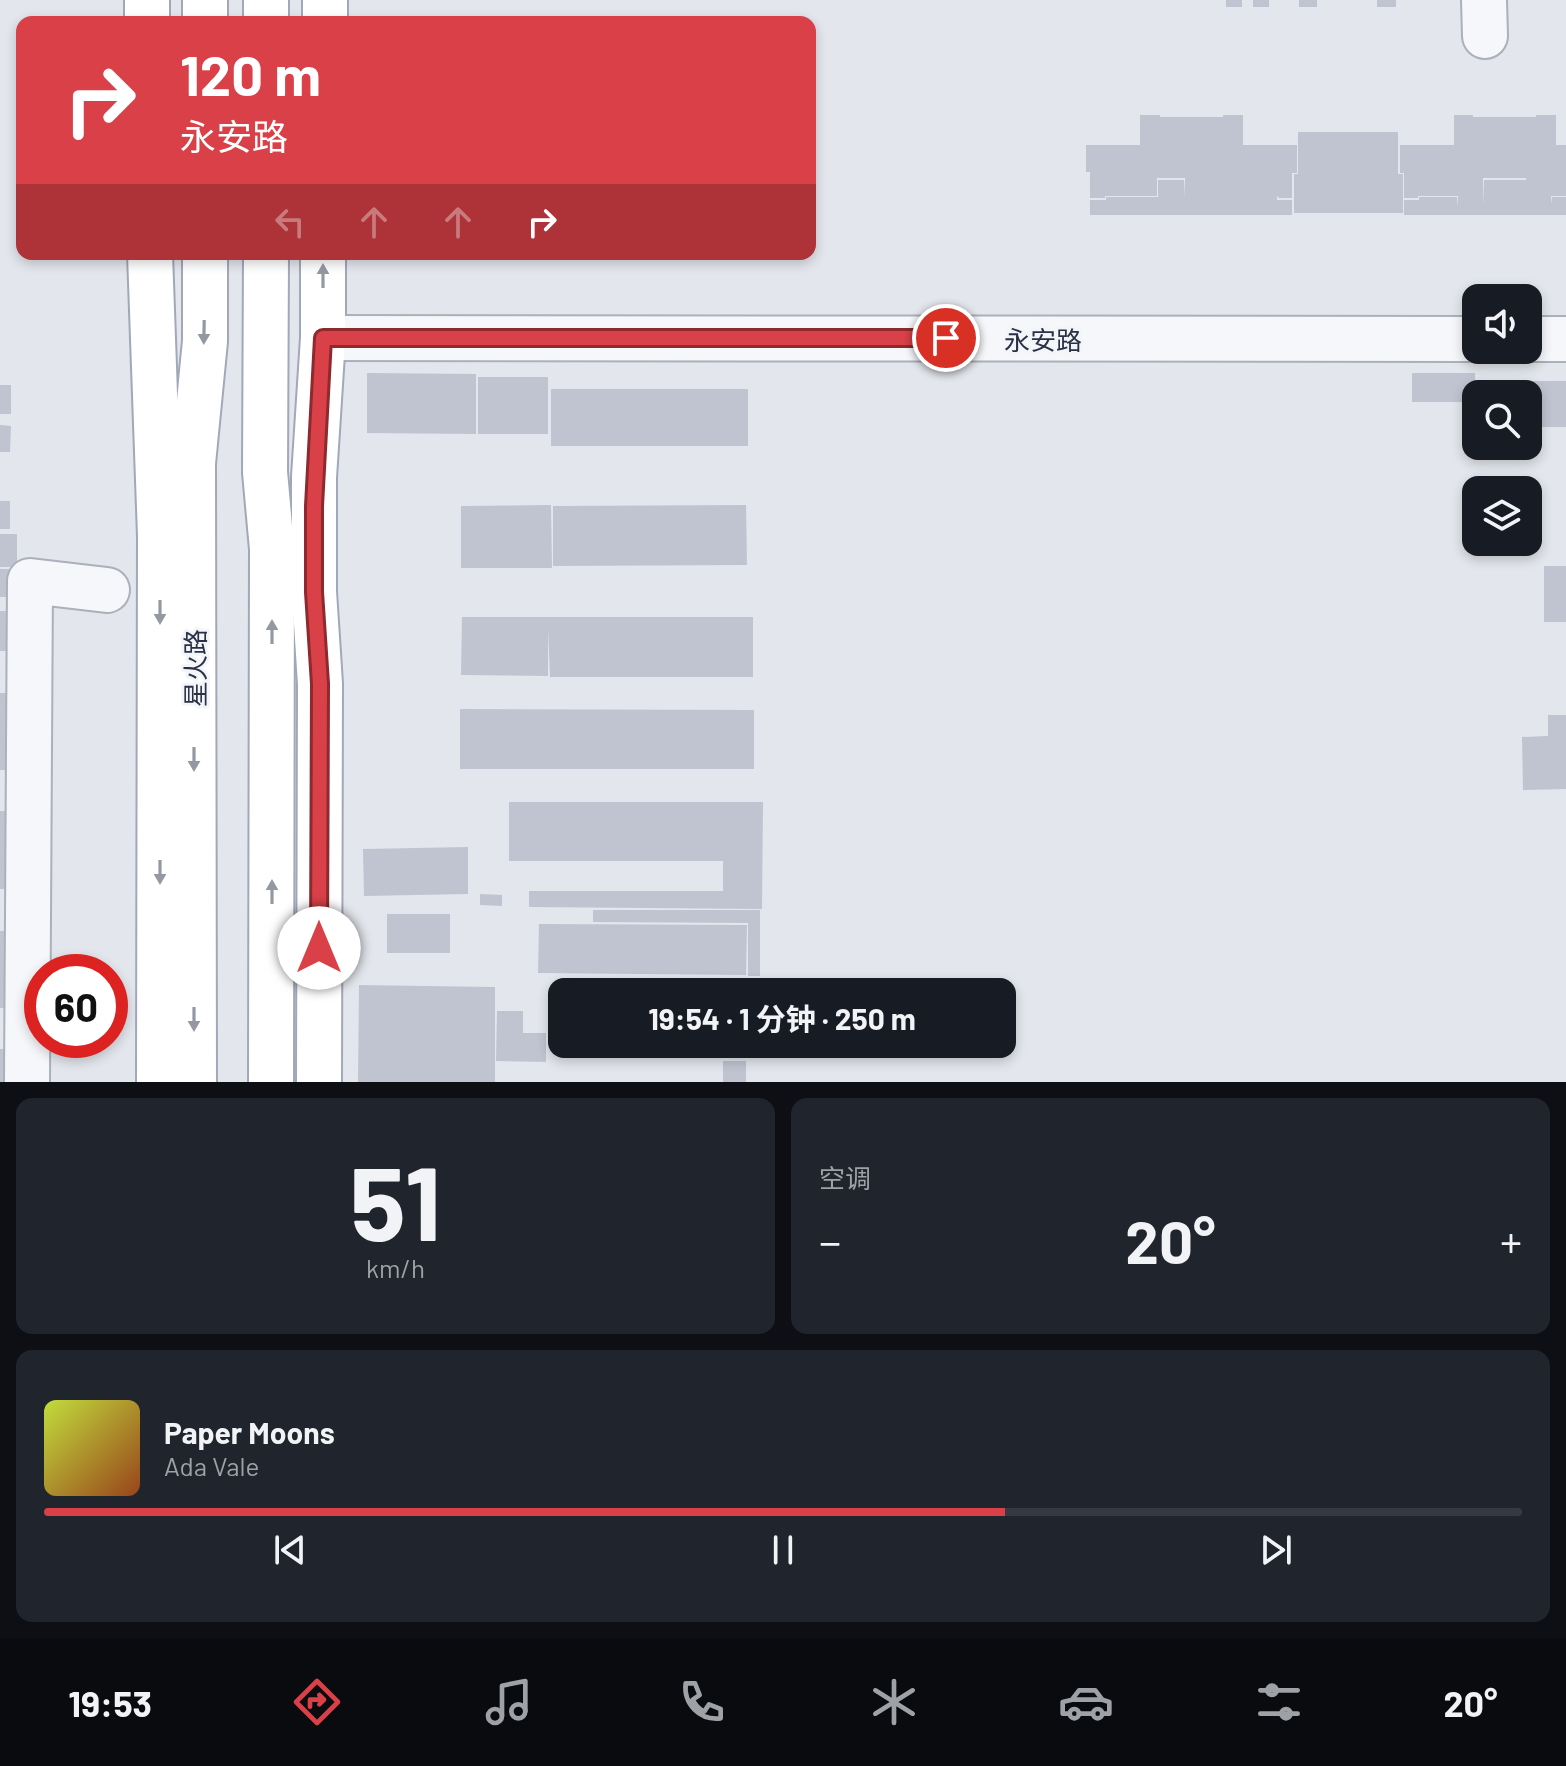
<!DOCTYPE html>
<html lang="zh">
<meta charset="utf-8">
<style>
body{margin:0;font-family:Barlow,"Noto Sans SC",sans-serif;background:#20242c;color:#f1f3f6;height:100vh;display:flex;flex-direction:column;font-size:30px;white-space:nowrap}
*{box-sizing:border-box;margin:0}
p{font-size:26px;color:#9ea1a6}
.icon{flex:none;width:44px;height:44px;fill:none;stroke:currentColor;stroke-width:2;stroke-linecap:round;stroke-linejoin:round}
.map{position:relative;height:1082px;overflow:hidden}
.side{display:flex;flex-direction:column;gap:16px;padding:16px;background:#0d0f14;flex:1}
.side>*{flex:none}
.banner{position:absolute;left:16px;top:16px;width:800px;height:244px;border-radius:16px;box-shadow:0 4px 12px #0003;background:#d94047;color:#fff;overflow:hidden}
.fabs{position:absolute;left:1462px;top:284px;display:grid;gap:16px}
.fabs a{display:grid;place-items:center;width:80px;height:80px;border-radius:16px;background:#171b24;box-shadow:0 4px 12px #0003;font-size:40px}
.speed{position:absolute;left:24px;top:954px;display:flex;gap:16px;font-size:40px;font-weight:700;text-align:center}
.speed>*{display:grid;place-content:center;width:104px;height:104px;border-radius:50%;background:#171b24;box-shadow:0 4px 12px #0003;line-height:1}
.speed .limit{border:12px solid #d22;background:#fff;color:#111}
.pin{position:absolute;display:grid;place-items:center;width:68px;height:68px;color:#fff;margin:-34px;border:4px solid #fff;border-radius:50%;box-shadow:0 2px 8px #0007}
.me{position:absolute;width:88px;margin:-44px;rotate:0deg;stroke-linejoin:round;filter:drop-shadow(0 0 6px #0008)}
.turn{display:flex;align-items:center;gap:28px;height:168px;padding:0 32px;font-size:36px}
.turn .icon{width:104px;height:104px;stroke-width:2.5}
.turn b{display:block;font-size:56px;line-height:68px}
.lanes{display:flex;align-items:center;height:76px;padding:0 32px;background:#0003;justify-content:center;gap:40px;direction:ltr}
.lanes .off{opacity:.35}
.big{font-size:60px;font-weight:700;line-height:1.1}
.side .tile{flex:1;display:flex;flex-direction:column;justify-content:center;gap:12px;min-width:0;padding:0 28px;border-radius:16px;background:#20242c}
.side .dial{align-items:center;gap:0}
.dial b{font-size:104px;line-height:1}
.song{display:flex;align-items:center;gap:24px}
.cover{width:96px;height:96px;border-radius:12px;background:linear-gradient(135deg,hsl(70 70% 55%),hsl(20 70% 35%))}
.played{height:8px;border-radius:4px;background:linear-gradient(90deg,#d94047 65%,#363941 65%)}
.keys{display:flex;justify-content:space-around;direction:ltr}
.heat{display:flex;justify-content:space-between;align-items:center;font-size:44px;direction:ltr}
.side .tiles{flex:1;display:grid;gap:16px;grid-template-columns:1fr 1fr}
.tile:last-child{grid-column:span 2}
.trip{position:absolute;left:548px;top:978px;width:468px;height:80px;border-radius:16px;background:#171b24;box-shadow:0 4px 12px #0003;font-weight:700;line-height:80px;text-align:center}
.menu{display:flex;height:128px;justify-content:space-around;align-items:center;background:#090b0e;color:#9ea1a6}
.menu .icon{width:56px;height:56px}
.menu .selected{color:#d94047}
.menu b{font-size:36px;color:#f1f3f6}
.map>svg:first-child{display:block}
.building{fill:#c0c4d0;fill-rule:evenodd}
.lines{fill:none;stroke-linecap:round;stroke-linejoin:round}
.minor-casing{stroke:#abb0ba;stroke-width:48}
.major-casing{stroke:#a1a8b9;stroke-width:48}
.minor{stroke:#f6f7fa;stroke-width:44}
.major{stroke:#fff;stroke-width:44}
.oneway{fill:#9498a2}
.route-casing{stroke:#8d2a2e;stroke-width:20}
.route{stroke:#d94047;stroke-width:14}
.labels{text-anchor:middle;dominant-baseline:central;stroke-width:6;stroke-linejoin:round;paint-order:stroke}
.street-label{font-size:26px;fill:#293146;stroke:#f3f5f9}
</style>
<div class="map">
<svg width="1566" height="1082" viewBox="0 0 1566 1082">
<rect width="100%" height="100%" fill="#e3e6ec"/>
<g class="building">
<rect x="1226" y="0" width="16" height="7"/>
<rect x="1253" y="0" width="16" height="7"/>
<rect x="1299" y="0" width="18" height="7"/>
<rect x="1377" y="0" width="19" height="7"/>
<path d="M1140,115h20v2h63v-2h20v30h54v28h-5v25h-13l-2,-2v4h15v15h-202v-15h16v-3h52v-17h26l1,17v-19h-28v18h-52v2h-15v-26h-4v-27h54z"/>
<path d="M1454,115h19v2h63v-2h20v30h10v51h-15v8l1,-7h14v18h-162v-15h15v-3h38l1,10v-11h-40v2h-14v-25h-4v-28h54zM1483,178h43v2h-42l-1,27z"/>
<path d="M1298,132h100v42h5v39h-109v-39h4z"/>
<path d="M367,373l109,1v60l-109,-1z"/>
<path d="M1412,373h63v22h-10v7h-53z"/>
<rect x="478" y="377" width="70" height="57"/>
<path d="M1523,381h43v46h-38v-33h-5z"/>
<rect x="0" y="385" width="11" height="29"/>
<rect x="551" y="389" width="197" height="57"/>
<path d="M0,425l11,1 -1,26h-10z"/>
<rect x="0" y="501" width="10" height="28"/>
<path d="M551,505l1,63h-91v-62z"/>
<path d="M746,505l1,60 -194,1v-60z"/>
<rect x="0" y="534" width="17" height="33"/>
<rect x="1544" y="566" width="22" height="56"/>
<rect x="0" y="569" width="17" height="28"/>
<rect x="0" y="611" width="10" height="40"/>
<path d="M462,617h291v60h-203l-2,-49v48l-87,-1z"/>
<path d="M0,693h11l-1,77h-10z"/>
<path d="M460,709l294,1v59h-294z"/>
<path d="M1548,715h18v74l-43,1 -1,-53 26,-1z"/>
<path d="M509,802h254l-1,107 -233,-2v-16h194v-30h-214z"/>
<path d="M0,811h11l-1,78h-10z"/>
<path d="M468,847v47l-104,2 -1,-47z"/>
<path d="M480,894l22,1v11l-22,-1z"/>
<path d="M593,910h167v66h-12v-53l-155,-1z"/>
<rect x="387" y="914" width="63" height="39"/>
<path d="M539,924l208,1 -1,50 -208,-2z"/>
<path d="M0,931h10l-1,77h-9z"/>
<path d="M359,985l136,2v95h-137z"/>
<path d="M497,1011h26v22h23v29l-50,-1z"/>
<path d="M747,1044h15v12h-14z"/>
<path d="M0,1049h11l-1,33h-10z"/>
<rect x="723" y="1061" width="23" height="21"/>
</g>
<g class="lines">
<defs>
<g id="minor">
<path d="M1484,0l1,36"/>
<path d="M323,338l1153,1"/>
<path d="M1528,339h38"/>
<path d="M27,1082l3,-501 77,9"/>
</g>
<g id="major">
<path d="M147,0v22"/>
<path d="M205,22v-22"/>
<path d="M266,22v-22"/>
<path d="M325,22v-22"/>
<path d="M150,254l10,282 -1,546"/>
<path d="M266,254l-1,218 7,77 -1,533"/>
<path d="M194,1082l-1,-619 12,-122v-87"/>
<path d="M319,1082l1,-398 -6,-92v-115l9,-139v-84"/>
</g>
</defs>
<use href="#minor" class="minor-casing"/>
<use href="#major" class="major-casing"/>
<use href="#minor" class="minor"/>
<use href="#major" class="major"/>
</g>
<defs><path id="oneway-solid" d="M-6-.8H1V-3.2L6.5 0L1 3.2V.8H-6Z" transform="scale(2)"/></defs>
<g class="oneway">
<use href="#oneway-solid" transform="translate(323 276) rotate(-90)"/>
<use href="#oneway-solid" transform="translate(204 332) rotate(91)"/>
<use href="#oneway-solid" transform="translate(160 612) rotate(90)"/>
<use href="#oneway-solid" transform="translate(272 632) rotate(-90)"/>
<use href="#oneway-solid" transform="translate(194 759) rotate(90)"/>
<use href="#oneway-solid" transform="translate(160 872) rotate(90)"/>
<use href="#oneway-solid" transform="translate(272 892) rotate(-90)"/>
<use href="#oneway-solid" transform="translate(194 1019) rotate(90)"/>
</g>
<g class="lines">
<defs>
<path id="route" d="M319,948l1,-264 -6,-92v-86l9,-168h623"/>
</defs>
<use href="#route" class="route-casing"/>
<use href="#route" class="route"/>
</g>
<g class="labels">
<g class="street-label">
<text x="1043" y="339">永安路</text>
<text transform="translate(194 668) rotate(-90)">星火路</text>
</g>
</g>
</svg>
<div class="fabs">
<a><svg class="icon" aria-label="sound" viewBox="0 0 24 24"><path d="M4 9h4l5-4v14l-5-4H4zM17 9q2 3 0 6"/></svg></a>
<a><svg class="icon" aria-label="search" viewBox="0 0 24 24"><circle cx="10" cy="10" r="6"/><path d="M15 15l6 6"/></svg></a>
<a><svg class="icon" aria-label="layers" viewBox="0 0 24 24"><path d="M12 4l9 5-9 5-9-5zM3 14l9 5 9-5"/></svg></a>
</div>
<div class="speed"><div class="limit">60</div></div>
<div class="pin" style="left:946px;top:338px;background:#d93025"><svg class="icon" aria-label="arrive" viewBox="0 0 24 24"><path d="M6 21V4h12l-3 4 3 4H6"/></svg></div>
<svg class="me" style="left:319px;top:948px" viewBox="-20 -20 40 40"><circle r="19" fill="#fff"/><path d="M0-13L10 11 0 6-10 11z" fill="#d94047"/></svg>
<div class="trip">19:54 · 1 分钟 · 250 m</div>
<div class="banner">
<div class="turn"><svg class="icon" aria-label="right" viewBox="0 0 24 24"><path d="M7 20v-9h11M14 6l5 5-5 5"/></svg><div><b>120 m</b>永安路</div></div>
<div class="lanes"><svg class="icon off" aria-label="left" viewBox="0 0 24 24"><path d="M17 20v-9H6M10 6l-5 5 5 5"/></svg><svg class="icon off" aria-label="ahead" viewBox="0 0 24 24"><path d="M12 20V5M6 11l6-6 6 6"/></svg><svg class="icon off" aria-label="ahead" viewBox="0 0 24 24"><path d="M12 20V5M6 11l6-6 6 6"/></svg><svg class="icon" aria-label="right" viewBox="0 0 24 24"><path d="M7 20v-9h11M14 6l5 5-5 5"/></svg></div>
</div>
</div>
<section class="side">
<div class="tiles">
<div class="tile dial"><b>51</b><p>km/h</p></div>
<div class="tile"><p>空调</p>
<div class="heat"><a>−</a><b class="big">20°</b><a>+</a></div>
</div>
<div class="tile">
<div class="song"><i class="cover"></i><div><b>Paper Moons</b><p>Ada Vale</p></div></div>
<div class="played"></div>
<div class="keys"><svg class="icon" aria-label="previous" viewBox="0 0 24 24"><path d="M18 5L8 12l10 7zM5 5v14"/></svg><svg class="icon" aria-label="pause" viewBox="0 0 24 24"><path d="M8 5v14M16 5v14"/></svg><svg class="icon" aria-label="next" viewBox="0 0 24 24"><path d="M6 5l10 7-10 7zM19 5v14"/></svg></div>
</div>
</div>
</section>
<nav class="menu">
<b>19:53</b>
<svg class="icon selected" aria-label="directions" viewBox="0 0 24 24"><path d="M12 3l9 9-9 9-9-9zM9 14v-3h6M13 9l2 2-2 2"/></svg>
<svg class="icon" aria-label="music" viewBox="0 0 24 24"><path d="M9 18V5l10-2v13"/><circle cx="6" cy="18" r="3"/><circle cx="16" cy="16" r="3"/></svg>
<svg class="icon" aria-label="phone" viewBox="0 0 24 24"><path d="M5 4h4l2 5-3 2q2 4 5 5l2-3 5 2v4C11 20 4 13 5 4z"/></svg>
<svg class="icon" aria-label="climate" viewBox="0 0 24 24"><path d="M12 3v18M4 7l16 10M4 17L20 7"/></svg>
<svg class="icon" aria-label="car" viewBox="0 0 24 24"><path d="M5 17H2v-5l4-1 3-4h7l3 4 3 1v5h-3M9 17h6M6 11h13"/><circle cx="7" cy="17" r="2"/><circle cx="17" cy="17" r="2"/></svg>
<svg class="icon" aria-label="filters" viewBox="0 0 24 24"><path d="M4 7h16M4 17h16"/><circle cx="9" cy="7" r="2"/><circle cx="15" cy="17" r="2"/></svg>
<b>20°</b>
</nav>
